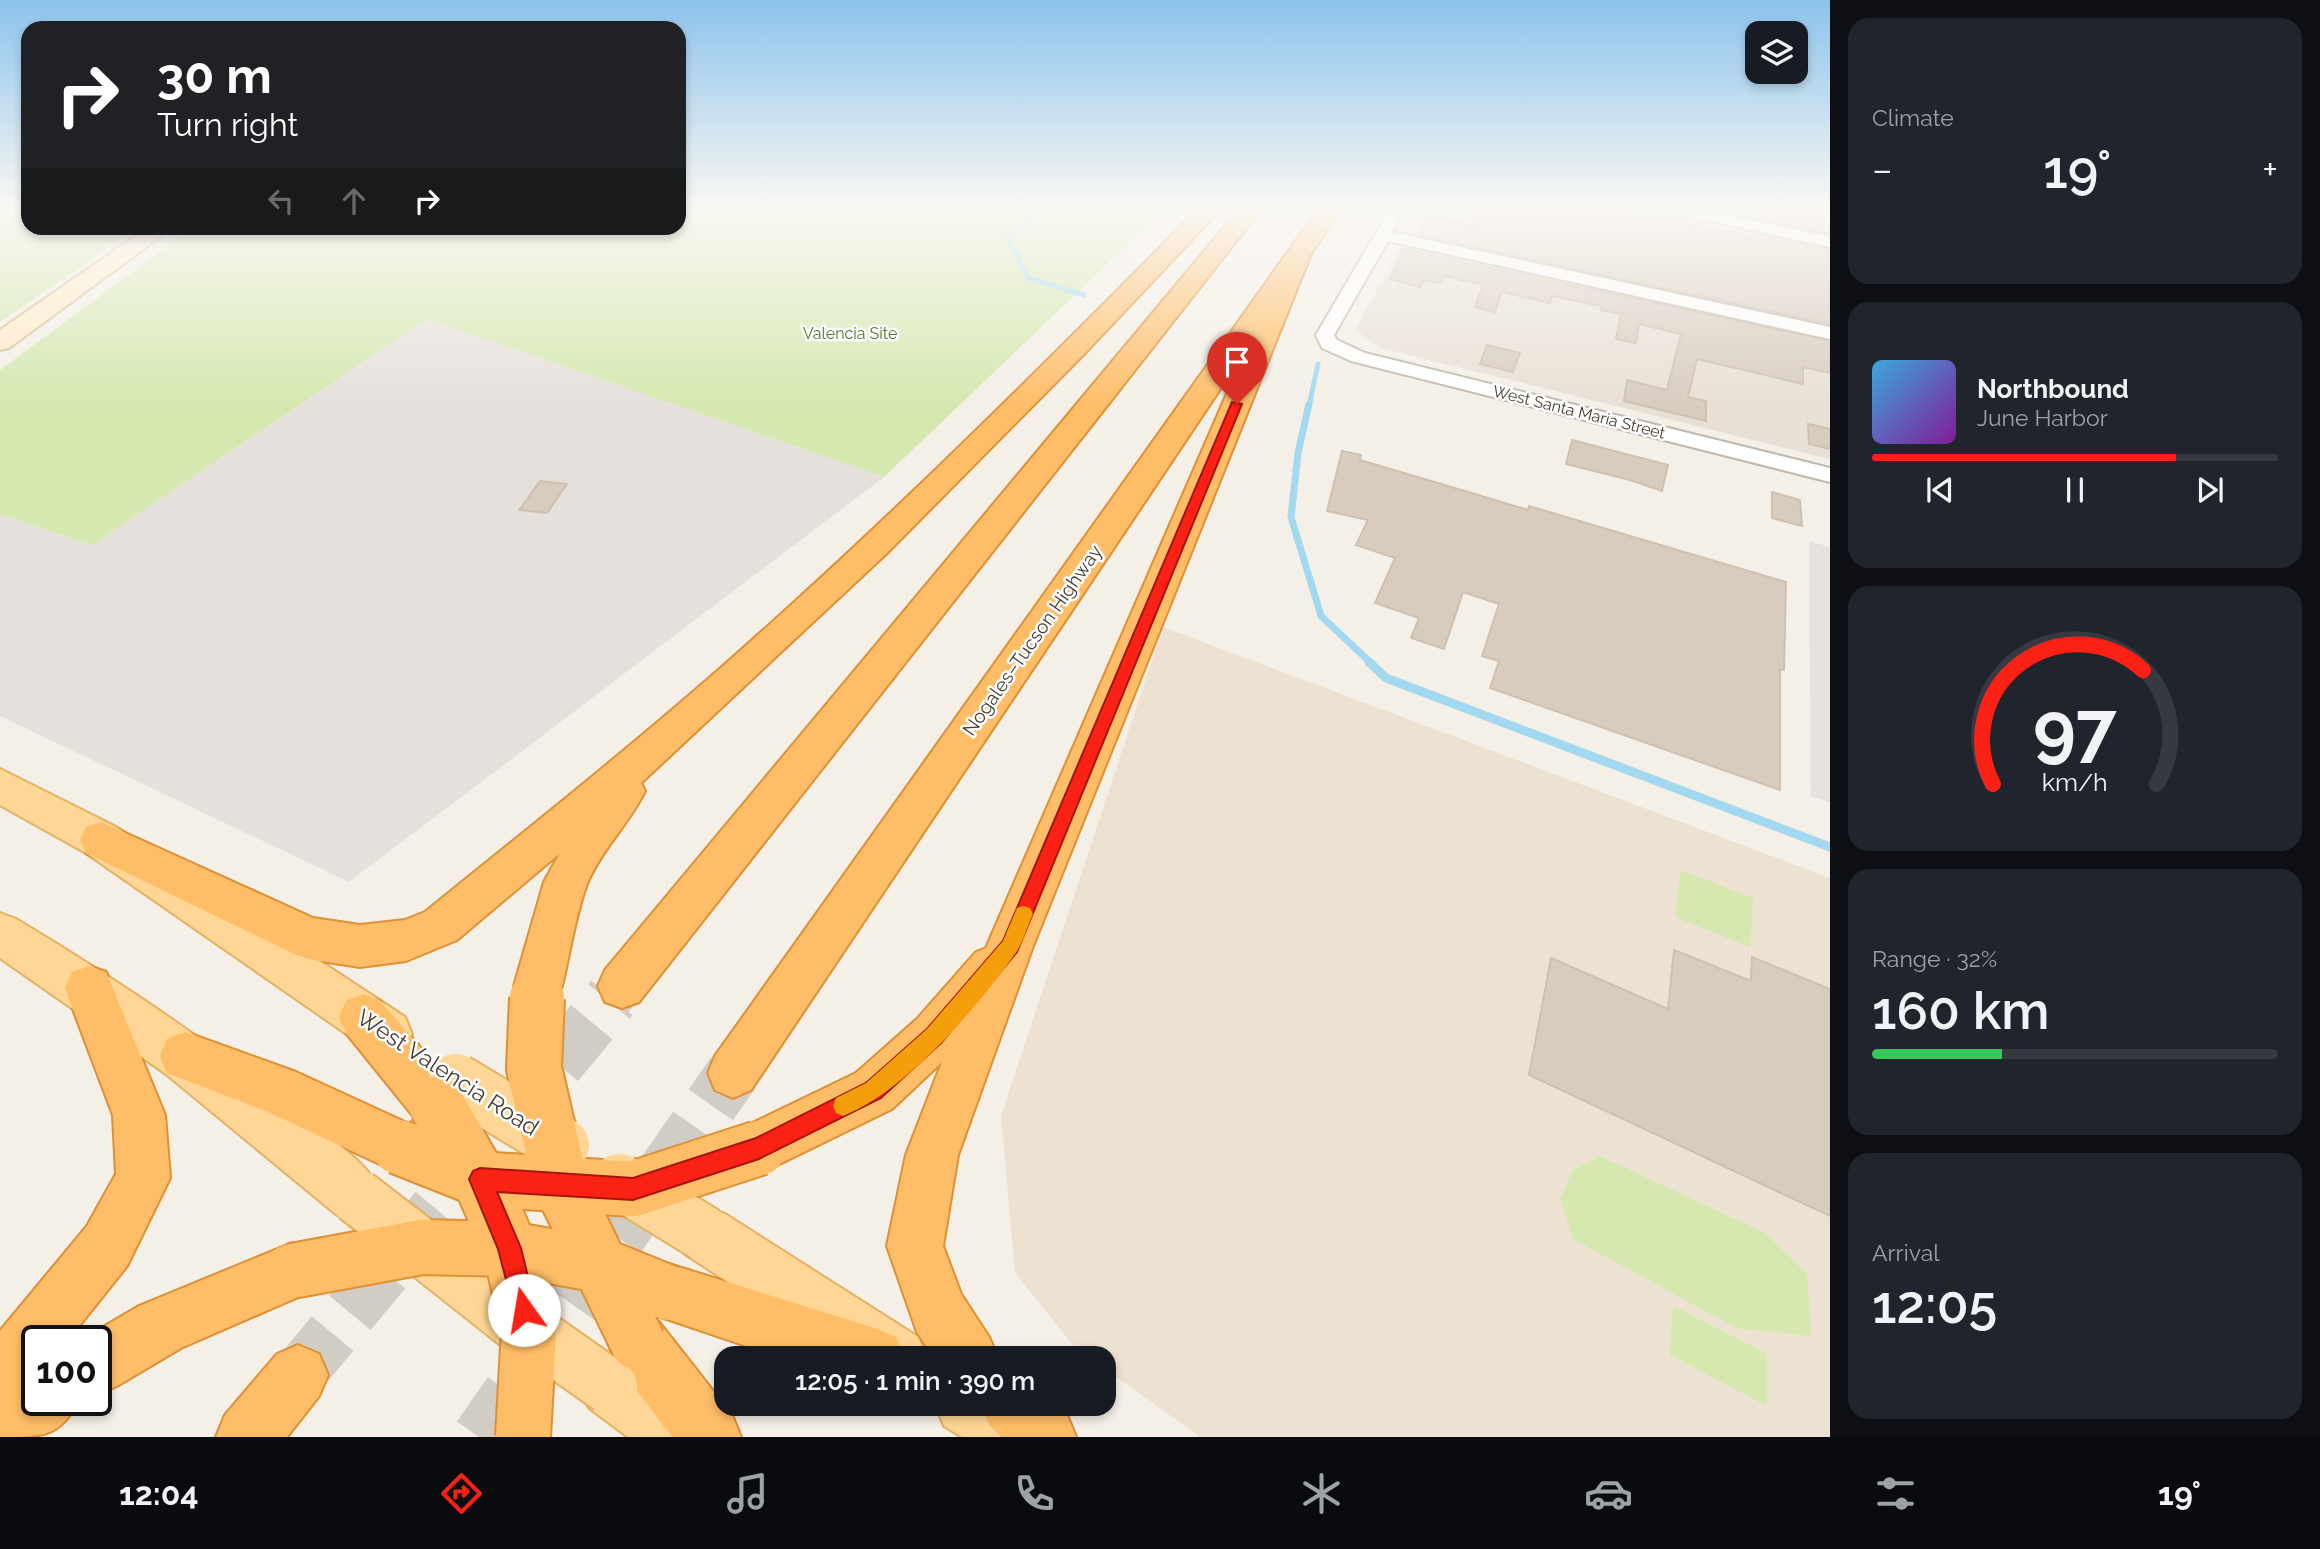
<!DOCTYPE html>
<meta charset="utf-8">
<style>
body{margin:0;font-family:Raleway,sans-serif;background:#20242c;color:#f1f3f6;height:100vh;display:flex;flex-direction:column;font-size:26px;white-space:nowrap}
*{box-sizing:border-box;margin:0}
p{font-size:23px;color:#9ea1a6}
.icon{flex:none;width:38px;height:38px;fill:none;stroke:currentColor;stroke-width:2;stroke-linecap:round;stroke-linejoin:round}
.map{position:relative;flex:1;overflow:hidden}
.side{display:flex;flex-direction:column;gap:18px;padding:18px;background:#0d0f14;width:490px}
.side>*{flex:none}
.banner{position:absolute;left:21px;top:21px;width:665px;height:214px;border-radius:21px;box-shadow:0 4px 10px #0003;background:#202124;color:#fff;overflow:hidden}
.fabs{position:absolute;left:1745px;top:21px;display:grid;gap:14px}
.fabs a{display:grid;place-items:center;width:63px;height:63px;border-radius:14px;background:#171b24;box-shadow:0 4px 10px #0003;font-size:35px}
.speed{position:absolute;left:21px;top:1325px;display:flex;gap:14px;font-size:35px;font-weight:700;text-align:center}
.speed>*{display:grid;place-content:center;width:91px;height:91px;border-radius:50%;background:#171b24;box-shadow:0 4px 10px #0003;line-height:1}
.speed .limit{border:4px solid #111;border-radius:10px;background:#fff;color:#111}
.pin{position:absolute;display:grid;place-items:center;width:60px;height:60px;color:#fff;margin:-72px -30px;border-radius:50% 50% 50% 0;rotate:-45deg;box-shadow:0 0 7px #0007}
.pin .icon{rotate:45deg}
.me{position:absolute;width:77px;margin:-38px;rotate:347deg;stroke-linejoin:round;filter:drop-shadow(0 0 5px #0008)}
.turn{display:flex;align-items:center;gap:24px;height:147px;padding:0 21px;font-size:32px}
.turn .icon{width:91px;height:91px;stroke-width:2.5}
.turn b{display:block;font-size:49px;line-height:60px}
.lanes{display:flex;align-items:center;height:66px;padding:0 21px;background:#0003;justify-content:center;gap:35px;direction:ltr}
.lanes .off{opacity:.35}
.big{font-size:52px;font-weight:600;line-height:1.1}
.side .widget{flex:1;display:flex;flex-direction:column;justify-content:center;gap:10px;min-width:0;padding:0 24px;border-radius:21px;background:#20242c}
.side .dial{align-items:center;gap:0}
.dial svg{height:182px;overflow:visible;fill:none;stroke:#363941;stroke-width:7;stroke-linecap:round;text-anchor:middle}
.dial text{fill:#f1f3f6;stroke:none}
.song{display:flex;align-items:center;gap:21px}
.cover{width:84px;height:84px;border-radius:10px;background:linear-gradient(135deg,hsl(200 70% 55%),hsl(290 70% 35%))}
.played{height:7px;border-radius:4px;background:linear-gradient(90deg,#fc2115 75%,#363941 75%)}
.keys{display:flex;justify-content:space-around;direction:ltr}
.heat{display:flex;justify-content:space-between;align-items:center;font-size:38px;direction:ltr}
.charge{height:10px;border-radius:5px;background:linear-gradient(90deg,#34c759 32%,#363941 0)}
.trip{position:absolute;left:714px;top:1346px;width:402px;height:70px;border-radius:21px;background:#171b24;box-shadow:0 4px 10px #0003;font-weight:600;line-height:70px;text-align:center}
.tabs{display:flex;height:112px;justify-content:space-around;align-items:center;background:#090b0e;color:#9ea1a6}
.tabs .icon{width:49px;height:49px}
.tabs .active{color:#fc2115}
.tabs b{font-size:32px;color:#f1f3f6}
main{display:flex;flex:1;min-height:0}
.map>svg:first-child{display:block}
.residential{fill:#e8e0d5}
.industrial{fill:#e6e0dc}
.education{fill:#ede2d1}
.green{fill:#d4e8af}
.parking{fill:#e5e2df}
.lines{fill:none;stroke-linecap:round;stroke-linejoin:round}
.stream-far2{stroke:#a2d9f1;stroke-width:5}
.stream-far1{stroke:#a2d9f1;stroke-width:7}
.stream{stroke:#a2d9f1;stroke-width:9}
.building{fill:#d8ccbf;stroke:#d0c0af;stroke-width:2}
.highway-tunnel-far1{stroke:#d1ccc4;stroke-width:42;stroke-dasharray:42 21;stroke-linecap:butt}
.highway-tunnel{stroke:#d1ccc4;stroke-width:54;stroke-dasharray:54 27;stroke-linecap:butt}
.street-casing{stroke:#c2b8ac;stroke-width:4}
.secondary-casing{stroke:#d4be96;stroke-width:4}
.primary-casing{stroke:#e5b163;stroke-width:4}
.highway-casing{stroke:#df9035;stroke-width:4}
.street{fill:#fff;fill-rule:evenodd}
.secondary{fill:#ffebc6;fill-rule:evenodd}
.primary{fill:#ffd695;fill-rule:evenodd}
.highway{fill:#ffbd67;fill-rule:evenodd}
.primary-bridge-casing{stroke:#e5b163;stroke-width:58;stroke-linecap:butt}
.highway-bridge-far1-casing{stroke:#df9035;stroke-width:46;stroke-linecap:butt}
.highway-bridge-casing{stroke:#df9035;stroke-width:58;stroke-linecap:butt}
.primary-bridge{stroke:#ffd695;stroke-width:54}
.highway-bridge-far1{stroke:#ffbd67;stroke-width:42}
.highway-bridge{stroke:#ffbd67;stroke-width:54}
.route{fill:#fc2115;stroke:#a4150e;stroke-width:2}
.slow{fill:#f59e0b}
.labels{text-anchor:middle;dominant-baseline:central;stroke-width:5;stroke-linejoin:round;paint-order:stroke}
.far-park-label{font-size:16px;fill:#4f7a28;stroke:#fff}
.far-street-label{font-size:16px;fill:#473e36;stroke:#fff}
.street-label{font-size:19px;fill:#473e36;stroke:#fff}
.near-street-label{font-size:23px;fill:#473e36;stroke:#fff}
</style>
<main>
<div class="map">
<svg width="1830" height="1437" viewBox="0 0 1830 1437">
<rect width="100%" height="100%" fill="#f4efe7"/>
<path class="residential" d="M1422,207h408v252l-449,-111 -26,-18z"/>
<path class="industrial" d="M427,319l457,158 -535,405 -349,-166v-202l92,31z"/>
<path class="education" d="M1163,627l667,251v559h-630l-96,-69v-10h-13l-18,-13 -58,-72 -14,-157z"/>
<g class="green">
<path d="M0,207h28v21h109l-137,94z"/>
<path d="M679,207h488l-283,270 -457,-158 -335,226 -92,-31v-144l192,-142h487z"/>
<path d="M1681,870l72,28 -3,49 -75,-30z"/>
<path d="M1600,1156l165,77 42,41 4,62 -75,-8 -163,-89 -13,-40 13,-29z"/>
<path d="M1673,1306l94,48v52l-97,-51z"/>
</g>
<path class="parking" d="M1809,541l21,6v255l-19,-6z"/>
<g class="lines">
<g class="stream-far2">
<path d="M1047,207l-40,31 21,40 56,17"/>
<path d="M1309,406l9,-42"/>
</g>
<path class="stream-far1" d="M1309,404l-11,49 -7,64 30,99 50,47"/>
<path class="stream" d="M1369,662l17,16 444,169"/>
</g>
<g class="building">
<path d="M1478,207h117l44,8 1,-3 49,10v2l64,12v-3l77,16v75l-411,-89 10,-19 47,10z"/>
<path d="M1753,207h56l21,4v23l-77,-16z"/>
<path d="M1403,249l427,92v32l-27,-6v17l-106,-25 -9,38 18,4v20l-82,-20 3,-21 40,10 14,-56 -42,-10 -3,19 -20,-4 5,-25 -20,-4v-4l-49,-10 -2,7 -48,-11 -7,20 -20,-5 8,-22 -39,-9 -3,7 -17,-3 -3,7 -31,-8z"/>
<path d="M1487,345l33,8 -7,19 -33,-8z"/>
<path d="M1808,424l22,5v20l-21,-5z"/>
<path d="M1572,440l96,25 -6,26 -32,-11 -64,-16z"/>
<path d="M1342,451l19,4 -1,5 88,26 80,24 1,-4 257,76 -2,88 -4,-1v121l-290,-102 9,-27 -17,-5 17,-52 -36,-12 -19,57 -33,-11 8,-20 -44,-15 20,-45 -39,-13 12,-25 -41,-9z"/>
<path d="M540,481l27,3 -20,29 -28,-3z"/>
<path d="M1772,492l28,8 2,26 -30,-8z"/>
<path d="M1674,950l77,31 1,-24 78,32v227l-301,-141 22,-117 117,51z"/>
</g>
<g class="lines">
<path class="highway-tunnel-far1" d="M611,1000l11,-14"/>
<g class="highway-tunnel">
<path d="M298,1375l314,-377"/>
<path d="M479,1437l254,-364"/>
</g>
<defs>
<g id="street">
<path d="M1391,207h16l-15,25 438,95v12l-442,-98 -54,94 3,5 28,13 465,115v14l-479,-121 -29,-13 -6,-13z"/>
<path d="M1660,207h30l140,30v10l-162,-35z"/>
</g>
<path id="secondary" d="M147,228h25l-163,120 -9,2v-20z"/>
<g id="primary">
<path d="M0,769l116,58 289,190 7,17 -7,17 -17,6 -17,-6 -285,-198 -86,-48z"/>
<path d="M0,913l16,6c102,61 201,128 293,203 27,21 61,42 74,74l-8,19 -19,8 -19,-8 -171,-141 -166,-116z"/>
<path d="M705,1206l20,8 193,123 9,21h-83l-159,-104 -8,-20 8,-20z"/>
<path d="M422,1219l20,8 108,82 8,21 -8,21 -21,8 -21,-8 -106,-84 -8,-20 8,-20z"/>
<path d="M610,1357l21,9 71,49 9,22h-83l-39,-29 -9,-21 9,-21z"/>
<path d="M935,1404h87l18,11 9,22h-87l-18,-11z"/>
</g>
<g id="highway">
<path d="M1200,207h23l-135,143 -201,203 -246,230 4,8c-16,33 -44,59 -58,93 -12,32 -17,69 -25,102l-7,16 -17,6 -17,-6 -7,-16 30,-104 16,-29 -103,87 -51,21 -46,6 -52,-8 -16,-6 -206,-100 -6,-13 6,-13 15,-5 212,96 47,7 45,-5 20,-8c100,-81 201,-161 298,-246 166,-146 322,-302 477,-459z"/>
<path d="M1241,207h22l-624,795 -17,6 -17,-6 -7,-16 7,-16z"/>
<path d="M1320,207h22l-31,47 -278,692 -75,209 -15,91 18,48 28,43 9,21h-64l-17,-26 -30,-86 19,-91 36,-93 -50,47 -133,65 -19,-7 -7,-19 7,-19 116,-56 61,-54 59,-67 10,-4 259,-596 -494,738 -18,8 -18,-8 -7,-17 7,-17z"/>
<path d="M89,966l17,6 59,143 5,63 -43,88 -59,74h-31v60h42c-19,37 -36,37 -79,37v-106l87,-105 29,-52 -3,-59 -48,-127 7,-16z"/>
<path d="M363,994l17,7 74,85 8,18 -8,18 -18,8 -18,-8 -72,-89 -7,-16 7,-16z"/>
<path d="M185,1032l111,40 122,56 7,19 -7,19 -19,7 -133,-62 -99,-38 -7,-17 7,-17z"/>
<path d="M292,1243l20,8 8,20 -8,20 -131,57 -64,38 -21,9v-55h-15l58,-34z"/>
<path d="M669,1264l206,64 21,9 9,21h-123l-133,-45 -9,-20 9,-20z"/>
<path d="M638,1313l21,9 73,93 9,22h-69l-55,-73 -9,-21 9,-21z"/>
<path d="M298,1345l21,9 9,21 -9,21 -32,41h-71l9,-22 52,-61z"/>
<path d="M981,1404h74l12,11 9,22h-75l-11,-11z"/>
</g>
</defs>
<use href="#street" class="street-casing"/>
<use href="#secondary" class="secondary-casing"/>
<use href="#primary" class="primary-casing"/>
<use href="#highway" class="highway-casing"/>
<use href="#street" class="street"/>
<use href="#secondary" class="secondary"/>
<use href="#primary" class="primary"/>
<use href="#highway" class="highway"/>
<defs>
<g id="primary-bridge">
<path d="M456,1081l106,64"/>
<path d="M619,1181l86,53"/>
<path d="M356,1196l66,51"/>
<path d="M529,1330l81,57"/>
</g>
<path id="highway-bridge-far1" d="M537,1000l1,-14"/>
<g id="highway-bridge">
<path d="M537,998l-3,70 27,117 77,158"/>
<path d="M436,1104l44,75 30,70 19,81 -6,107"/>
<path d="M399,1147l81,32 153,10 126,-41"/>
<path d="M292,1271l130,-24 88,2 90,16 69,28"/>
</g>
</defs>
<use href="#primary-bridge" class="primary-bridge-casing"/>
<use href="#highway-bridge-far1" class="highway-bridge-far1-casing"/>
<use href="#highway-bridge" class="highway-bridge-casing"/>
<use href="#primary-bridge" class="primary-bridge"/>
<use href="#highway-bridge-far1" class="highway-bridge-far1"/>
<use href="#highway-bridge" class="highway-bridge"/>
</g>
<linearGradient id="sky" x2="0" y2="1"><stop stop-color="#8cc3ec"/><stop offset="0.51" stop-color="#faf8f4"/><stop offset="1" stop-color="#faf8f4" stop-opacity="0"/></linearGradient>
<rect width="1830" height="408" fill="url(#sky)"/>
<path class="route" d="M1232,402l10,2 -225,548 -76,91 -60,55 -122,61 -126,41 -136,-8 24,56 15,62 -3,8 -9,4 -8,-4 -18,-69 -29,-70 4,-8 7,-3 153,10 123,-40 110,-55 61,-54 76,-88z"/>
<path class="slow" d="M1023,906l7,2 3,6c-6,13 -10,29 -18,40 -39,55 -109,137 -172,162l-7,-3 -3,-7 3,-8 30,-15 61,-54 76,-88 14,-33z"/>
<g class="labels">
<g class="far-park-label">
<text x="850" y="333">Valencia Site</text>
</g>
<g class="far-street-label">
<text transform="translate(1579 412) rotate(14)">West Santa Maria Street</text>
</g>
<g class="street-label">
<text transform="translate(1032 640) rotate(-55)">Nogales–Tucson Highway</text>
</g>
<g class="near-street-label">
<text transform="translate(448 1072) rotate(33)">West Valencia Road</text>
</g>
</g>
</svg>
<div class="fabs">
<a><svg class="icon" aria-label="layers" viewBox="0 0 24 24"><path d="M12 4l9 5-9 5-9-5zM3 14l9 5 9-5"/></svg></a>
</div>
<div class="speed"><div class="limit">100</div></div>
<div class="pin" style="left:1237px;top:404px;background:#d93025"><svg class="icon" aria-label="arrive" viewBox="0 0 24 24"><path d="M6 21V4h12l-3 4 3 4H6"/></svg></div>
<svg class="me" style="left:524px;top:1310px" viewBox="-20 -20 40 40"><circle r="19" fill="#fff"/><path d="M0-13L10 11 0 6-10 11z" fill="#fc2115"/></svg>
<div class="trip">12:05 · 1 min · 390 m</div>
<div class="banner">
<div class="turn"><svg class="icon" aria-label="right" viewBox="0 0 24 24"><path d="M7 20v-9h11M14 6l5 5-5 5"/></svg><div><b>30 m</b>Turn right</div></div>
<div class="lanes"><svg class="icon off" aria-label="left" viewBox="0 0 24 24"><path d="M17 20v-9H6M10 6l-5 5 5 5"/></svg><svg class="icon off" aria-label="ahead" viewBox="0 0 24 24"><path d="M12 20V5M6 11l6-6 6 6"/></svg><svg class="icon" aria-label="right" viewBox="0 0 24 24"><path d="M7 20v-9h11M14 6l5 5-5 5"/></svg></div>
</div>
</div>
<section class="side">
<div class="widget"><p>Climate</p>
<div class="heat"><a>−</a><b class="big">19°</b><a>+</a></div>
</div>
<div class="widget">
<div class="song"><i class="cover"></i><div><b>Northbound</b><p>June Harbor</p></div></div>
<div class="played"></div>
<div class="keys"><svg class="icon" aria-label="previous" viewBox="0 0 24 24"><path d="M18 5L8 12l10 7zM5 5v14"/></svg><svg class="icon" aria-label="pause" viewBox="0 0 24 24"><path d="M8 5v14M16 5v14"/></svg><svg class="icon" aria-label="next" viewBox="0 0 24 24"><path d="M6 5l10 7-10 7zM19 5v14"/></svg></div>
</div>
<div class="widget dial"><svg viewBox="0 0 100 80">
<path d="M14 69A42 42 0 1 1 86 69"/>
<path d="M14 69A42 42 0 0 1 80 19" stroke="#fc2115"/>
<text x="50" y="56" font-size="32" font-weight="700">97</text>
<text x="50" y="72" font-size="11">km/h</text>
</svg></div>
<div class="widget"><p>Range · 32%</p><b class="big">160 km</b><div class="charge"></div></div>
<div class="widget"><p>Arrival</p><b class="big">12:05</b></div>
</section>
</main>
<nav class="tabs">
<b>12:04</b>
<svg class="icon active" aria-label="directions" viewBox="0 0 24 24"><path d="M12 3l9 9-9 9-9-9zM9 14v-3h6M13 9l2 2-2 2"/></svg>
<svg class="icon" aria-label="music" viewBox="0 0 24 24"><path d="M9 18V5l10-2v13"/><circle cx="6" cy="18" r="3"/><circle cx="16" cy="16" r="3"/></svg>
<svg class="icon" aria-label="phone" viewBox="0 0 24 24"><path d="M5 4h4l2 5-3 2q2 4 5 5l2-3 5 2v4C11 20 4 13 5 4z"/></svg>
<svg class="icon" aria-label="climate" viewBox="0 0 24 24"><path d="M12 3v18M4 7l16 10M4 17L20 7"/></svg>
<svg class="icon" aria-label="car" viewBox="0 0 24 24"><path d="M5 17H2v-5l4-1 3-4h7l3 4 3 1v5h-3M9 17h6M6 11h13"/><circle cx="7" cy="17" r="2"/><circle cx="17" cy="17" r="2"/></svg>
<svg class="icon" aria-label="filters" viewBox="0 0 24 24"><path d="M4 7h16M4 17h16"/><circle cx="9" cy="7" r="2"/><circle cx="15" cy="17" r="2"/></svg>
<b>19°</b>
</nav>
